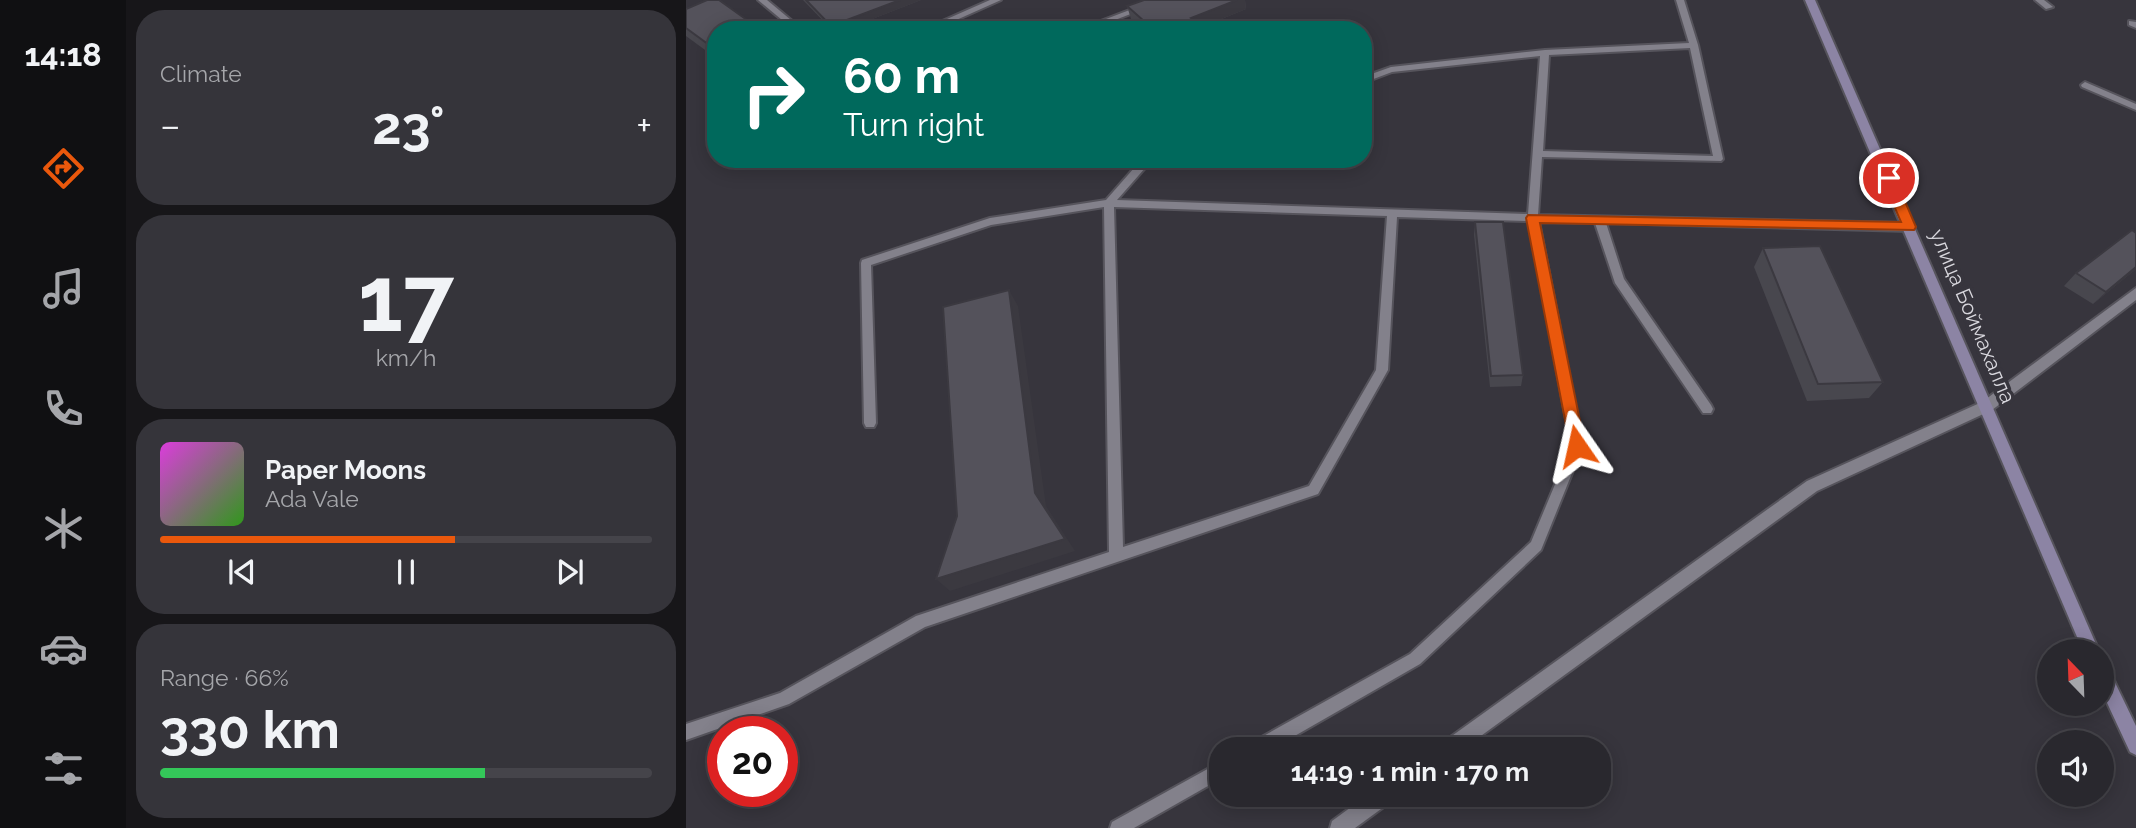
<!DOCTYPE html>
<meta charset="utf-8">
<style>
body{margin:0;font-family:Raleway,sans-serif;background:#35343a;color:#f1f3f6;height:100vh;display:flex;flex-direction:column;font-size:26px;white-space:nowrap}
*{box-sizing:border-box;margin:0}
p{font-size:23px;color:#a5a6aa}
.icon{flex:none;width:38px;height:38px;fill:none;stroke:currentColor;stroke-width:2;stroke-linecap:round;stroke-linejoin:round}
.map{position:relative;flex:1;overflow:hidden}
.details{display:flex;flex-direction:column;gap:10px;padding:10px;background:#171619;width:560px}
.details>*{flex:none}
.banner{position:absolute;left:21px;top:21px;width:665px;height:147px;border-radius:28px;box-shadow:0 4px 18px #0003,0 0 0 2px #45444a;background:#00695c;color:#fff;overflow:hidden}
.needle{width:46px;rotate:337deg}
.controls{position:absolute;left:1351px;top:639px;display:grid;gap:14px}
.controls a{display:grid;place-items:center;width:77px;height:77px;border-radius:50%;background:#29282e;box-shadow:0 4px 18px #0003,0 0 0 2px #45444a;font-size:35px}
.speed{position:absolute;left:21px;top:716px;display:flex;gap:14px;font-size:35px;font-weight:700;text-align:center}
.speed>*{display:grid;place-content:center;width:91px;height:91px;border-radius:50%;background:#29282e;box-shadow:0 4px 18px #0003,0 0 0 2px #45444a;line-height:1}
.speed .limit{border:10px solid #d22;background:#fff;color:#111}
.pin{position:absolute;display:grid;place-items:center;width:60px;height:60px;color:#fff;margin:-30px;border:4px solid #fff;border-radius:50%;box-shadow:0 2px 7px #0007}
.me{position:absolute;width:77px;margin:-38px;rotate:349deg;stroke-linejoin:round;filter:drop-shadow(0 0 5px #0008)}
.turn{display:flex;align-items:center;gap:24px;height:147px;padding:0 21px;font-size:32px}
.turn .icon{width:91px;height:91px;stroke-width:2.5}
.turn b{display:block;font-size:49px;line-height:60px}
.big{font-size:52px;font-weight:700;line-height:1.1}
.details .card{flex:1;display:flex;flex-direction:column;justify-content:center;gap:10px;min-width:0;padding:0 24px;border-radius:28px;background:#35343a}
.details .dial{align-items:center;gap:0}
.dial b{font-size:91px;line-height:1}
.song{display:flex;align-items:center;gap:21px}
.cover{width:84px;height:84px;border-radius:10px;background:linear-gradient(135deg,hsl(300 70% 55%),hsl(110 70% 35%))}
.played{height:7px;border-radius:4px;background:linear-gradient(90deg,#ea580c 60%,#45444a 60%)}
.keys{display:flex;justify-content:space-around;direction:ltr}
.heat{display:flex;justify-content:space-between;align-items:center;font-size:38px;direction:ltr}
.charge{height:10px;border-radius:5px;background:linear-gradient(90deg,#34c759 66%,#45444a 0)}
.trip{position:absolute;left:523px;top:737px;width:402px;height:70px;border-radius:28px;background:#29282e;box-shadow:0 4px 18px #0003,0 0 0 2px #45444a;font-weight:700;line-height:70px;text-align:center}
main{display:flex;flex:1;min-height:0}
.tab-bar{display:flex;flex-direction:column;width:126px;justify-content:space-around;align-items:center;background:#101012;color:#a5a6aa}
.tab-bar .icon{width:49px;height:49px}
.tab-bar .active{color:#ea580c}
.tab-bar b{font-size:32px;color:#f1f3f6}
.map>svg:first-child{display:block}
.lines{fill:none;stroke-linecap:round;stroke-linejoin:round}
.service-casing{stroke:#56545c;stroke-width:4}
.minor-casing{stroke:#56545c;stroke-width:4}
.secondary-casing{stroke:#56545c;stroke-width:4}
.service{fill:#83818b;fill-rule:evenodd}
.minor{fill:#83818b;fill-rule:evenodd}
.secondary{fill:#8c84a4;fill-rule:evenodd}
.wall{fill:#48474e}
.shaded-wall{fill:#3b3940}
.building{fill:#54525b;stroke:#3b3940;stroke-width:2}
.route{fill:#ea580c;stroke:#983908;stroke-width:2}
.labels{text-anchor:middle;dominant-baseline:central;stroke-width:7;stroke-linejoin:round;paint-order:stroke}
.street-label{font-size:21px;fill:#d8d7dd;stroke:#37353d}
</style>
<main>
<nav class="tab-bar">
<b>14:18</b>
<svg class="icon active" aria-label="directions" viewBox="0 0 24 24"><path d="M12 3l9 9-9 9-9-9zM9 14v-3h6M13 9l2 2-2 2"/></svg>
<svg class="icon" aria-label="music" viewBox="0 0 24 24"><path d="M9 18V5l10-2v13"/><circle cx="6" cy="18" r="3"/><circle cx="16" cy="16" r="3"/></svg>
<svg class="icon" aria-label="phone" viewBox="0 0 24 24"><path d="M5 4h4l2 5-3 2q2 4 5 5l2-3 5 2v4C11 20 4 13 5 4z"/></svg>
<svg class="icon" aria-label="climate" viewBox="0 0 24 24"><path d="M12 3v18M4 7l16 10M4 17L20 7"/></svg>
<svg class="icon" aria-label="car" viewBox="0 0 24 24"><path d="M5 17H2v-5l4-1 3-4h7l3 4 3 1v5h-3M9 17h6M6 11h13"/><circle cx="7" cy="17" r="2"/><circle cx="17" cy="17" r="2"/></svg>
<svg class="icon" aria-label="filters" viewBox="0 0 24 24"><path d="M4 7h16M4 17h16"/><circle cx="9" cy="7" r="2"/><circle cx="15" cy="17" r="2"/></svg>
</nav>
<section class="details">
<div class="card"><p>Climate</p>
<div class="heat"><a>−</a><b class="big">23°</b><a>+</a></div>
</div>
<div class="card dial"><b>17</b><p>km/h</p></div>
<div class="card">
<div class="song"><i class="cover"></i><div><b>Paper Moons</b><p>Ada Vale</p></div></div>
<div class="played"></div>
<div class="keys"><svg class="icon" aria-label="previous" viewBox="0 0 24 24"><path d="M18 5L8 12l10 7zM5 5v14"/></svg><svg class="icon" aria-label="pause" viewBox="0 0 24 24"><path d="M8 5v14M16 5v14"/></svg><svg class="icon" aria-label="next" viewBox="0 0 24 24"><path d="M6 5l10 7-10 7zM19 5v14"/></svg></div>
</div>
<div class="card"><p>Range · 66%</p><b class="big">330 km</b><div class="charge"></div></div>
</section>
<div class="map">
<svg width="1450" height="828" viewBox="0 0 1450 828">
<rect width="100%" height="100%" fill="#37353d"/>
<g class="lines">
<defs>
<g id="service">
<path d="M72,0h9l36,30h-9z"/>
<path d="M304,0h11l-67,30h-12z"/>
<path d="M470,0h11l-78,30h-12z"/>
<path d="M990,0h8l14,45 25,114 -2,2 -179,-4 -4,58 372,8 5,4 -5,4 -304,-8 18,56 87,126 2,4 -2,4h-8l-88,-130 -20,-60 -56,-1 44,224 -42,104 -121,114 -148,85h-23l2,-6 159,-89 121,-112 40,-96 -42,-225 -132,-4 -9,153 -70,124 -393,133 -136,77 -103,36v-16l94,-31 136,-77 193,-64 -5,-345 -113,18 -120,40 5,158 -2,4h-8l-2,-4 -3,-160 1,-3 128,-42 116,-18 36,-41h11l-36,41 411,14 12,-158 -148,16 -29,11v-6l28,-10 154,-17 144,-7zM1004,48l23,108 -170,-5 6,-96zM428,207l273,9 -11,154 -67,116 -186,61z"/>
<path d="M1349,0h9l9,7 -7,2z"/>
<path d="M1443,21l7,1v6l-7,-3z"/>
<path d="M1399,82l51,22v6l-54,-23 -1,-2z"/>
<path d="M536,761v17l-88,50h-24l2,-6z"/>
</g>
<g id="minor">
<path d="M1450,288v12l-144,110 -175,81 -354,258h-24l3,-6 365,-262 175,-79z"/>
<path d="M683,794h25l-2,7 -37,27h-25l2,-7z"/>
</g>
<g id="secondary">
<path d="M1119,0h10l284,651h-16z"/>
<path d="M1416,665l6,3 28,58v29l-6,-3 -28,-60z"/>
</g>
</defs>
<use href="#service" class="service-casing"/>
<use href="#minor" class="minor-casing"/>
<use href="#secondary" class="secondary-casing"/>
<use href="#service" class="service"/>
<use href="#minor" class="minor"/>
<use href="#secondary" class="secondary"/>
</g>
<g class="wall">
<path d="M117,0h118l-77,30h-12z"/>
<path d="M458,0h101l1,9 -44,18 3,3h-62l-12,-11 -4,-13z"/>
<path d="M0,9l30,21v28l-30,-22z"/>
<path d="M789,222l48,153 -2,11 -31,1 -16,-152z"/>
<path d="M1450,233v36l-43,35 -29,-18 12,-13z"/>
<path d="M1077,248l120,134 -14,16 -62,3 -53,-134z"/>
</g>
<g class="shaded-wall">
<path d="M214,0h21l-77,30h-11l-2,-4z"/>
<path d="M551,0h8l1,9 -52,21 -3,-12z"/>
<path d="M1450,267v2l-43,35 13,-12z"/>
<path d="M323,290l9,16 28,200 29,45 -125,40 -14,-12 99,-86z"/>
</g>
<g class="building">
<path d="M21,0h12l42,30h-45v20l-30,-22v-19z"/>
<path d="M120,0h94l-69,26z"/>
<path d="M458,0h93l-46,18 14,12h-51l-27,-24z"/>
<path d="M789,222h28l20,153 -32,1z"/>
<path d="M1446,230l4,3v34l-30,25 -30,-19z"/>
<path d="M1134,246l63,136 -65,2 -55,-136z"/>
<path d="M323,290l26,203 30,46 -129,40 21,-63 -14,-209z"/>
</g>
<path class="route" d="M1203,174l6,4 21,49 -2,3 -374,-7 45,223 -2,5h-12l-45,-233 2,-3 373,7 -19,-44z"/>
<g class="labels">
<g class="street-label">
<text transform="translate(1287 316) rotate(67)">улица Боймахалла</text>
</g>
</g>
</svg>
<div class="controls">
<a><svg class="needle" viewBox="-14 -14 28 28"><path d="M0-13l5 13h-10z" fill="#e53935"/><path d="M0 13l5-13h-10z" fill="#a5a6aa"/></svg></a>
<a><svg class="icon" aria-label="sound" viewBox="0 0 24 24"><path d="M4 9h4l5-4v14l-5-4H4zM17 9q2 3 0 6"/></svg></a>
</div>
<div class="speed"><div class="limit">20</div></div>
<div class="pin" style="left:1203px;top:178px;background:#d93025"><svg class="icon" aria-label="arrive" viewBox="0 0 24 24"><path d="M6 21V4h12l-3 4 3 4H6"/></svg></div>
<svg class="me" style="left:891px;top:446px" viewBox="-20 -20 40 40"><path d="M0-17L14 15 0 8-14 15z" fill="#ea580c" stroke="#fff" stroke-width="4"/></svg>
<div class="trip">14:19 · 1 min · 170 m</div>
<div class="banner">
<div class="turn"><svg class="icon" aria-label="right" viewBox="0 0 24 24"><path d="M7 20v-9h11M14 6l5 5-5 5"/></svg><div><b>60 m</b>Turn right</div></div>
</div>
</div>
</main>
